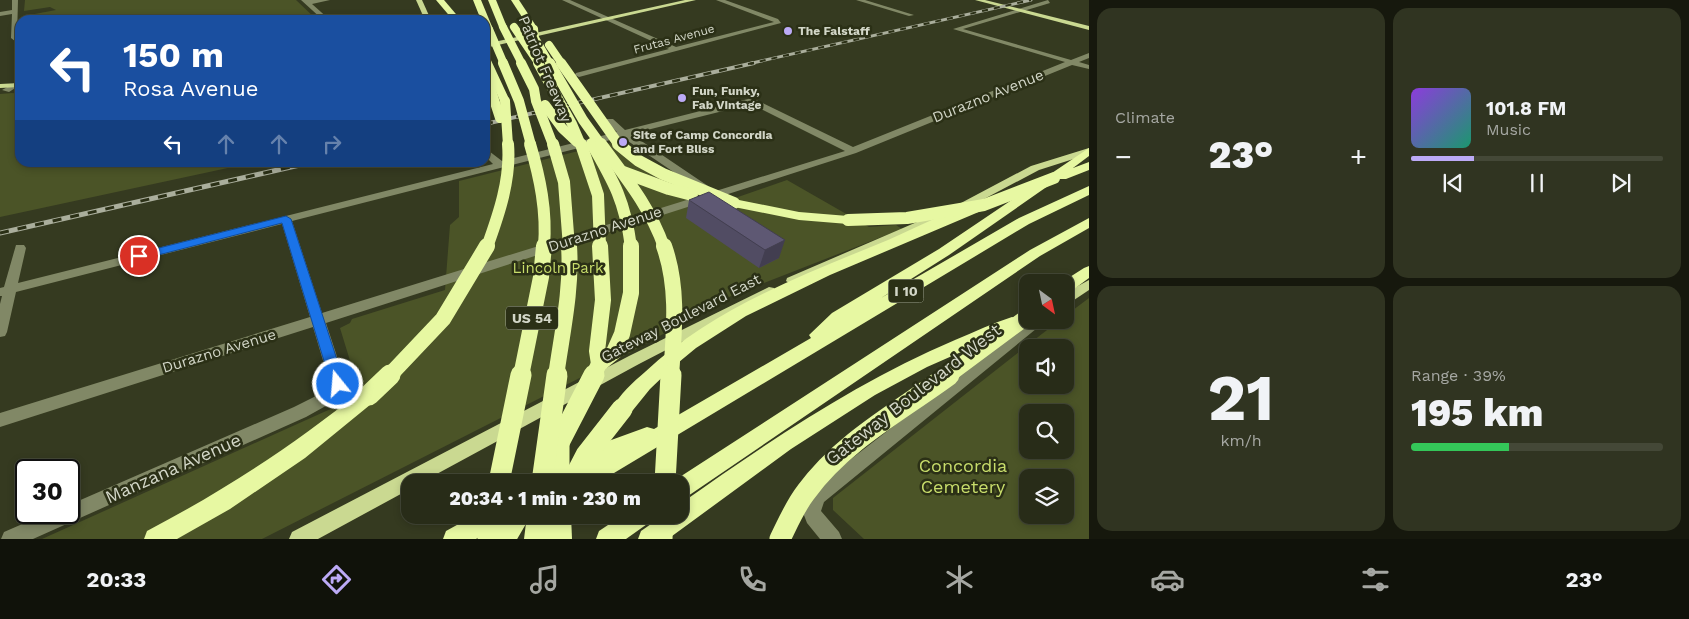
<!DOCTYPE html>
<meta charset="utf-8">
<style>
body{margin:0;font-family:"Work Sans",sans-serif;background:#303421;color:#f1f3f6;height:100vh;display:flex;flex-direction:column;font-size:19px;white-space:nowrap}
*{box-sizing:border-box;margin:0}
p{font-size:16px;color:#a5a7a2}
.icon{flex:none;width:28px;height:28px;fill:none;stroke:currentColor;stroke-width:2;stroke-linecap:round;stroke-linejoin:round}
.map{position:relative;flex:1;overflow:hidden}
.drawer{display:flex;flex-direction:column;gap:8px;padding:8px;background:#16180d;width:600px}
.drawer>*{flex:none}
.banner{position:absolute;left:15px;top:15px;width:475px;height:152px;border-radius:15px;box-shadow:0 2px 8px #0003,0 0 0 1px #444837;background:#1a4fa0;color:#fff;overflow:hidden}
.needle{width:32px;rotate:147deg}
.fabs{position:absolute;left:1019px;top:274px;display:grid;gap:10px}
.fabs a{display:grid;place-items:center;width:55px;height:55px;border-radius:10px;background:#282c18;box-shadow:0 2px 8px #0003,0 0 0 1px #444837;font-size:25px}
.speed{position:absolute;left:15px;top:459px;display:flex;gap:10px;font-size:25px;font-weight:700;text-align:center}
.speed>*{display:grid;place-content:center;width:65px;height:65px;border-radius:50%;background:#282c18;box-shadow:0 2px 8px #0003,0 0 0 1px #444837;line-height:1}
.speed .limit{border:2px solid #111;border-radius:8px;background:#fff;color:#111}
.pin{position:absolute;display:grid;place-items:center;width:42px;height:42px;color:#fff;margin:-21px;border:2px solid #fff;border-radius:50%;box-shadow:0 1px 5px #0007}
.me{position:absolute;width:55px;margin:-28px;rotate:343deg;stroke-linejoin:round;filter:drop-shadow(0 0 4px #0008)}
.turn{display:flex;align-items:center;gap:18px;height:105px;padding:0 25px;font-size:22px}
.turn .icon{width:65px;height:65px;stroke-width:2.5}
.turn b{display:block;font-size:35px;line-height:42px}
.lanes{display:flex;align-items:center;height:48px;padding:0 25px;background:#0003;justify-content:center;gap:25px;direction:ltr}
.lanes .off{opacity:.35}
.big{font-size:38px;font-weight:800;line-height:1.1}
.drawer .widget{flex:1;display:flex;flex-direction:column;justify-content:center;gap:8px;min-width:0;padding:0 18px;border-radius:15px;background:#303421}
.drawer .dial{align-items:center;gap:0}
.dial b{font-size:65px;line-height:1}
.song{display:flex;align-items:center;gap:15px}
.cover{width:60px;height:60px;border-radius:8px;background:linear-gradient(135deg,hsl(270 70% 55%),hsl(160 70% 35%))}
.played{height:5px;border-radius:2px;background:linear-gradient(90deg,#bcaaf6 25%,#444837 25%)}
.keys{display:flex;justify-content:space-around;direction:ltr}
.heat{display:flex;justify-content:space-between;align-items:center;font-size:28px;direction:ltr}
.charge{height:8px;border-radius:4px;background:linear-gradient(90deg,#34c759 39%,#444837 0)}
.drawer .tiles{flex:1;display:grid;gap:8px;grid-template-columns:repeat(2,1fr)}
.trip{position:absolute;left:401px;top:474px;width:288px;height:50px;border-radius:15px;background:#282c18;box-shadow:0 2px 8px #0003,0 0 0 1px #444837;font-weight:800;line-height:50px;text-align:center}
.tabs{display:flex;height:80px;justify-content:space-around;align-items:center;background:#10120a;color:#a5a7a2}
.tabs .icon{width:35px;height:35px}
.tabs .selected{color:#bcaaf6}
.tabs b{font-size:22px;color:#f1f3f6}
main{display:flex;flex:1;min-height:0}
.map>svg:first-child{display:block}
.green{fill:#4b5427;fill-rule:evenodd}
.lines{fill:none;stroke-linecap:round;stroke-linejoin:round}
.minor{fill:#818866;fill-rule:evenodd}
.major{fill:#cad991;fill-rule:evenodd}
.highway{fill:#e7f8a2;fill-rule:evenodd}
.rail-far2-casing{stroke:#aaae9c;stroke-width:3}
.rail-far1-casing{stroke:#aaae9c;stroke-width:4}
.rail-casing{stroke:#aaae9c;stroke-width:5}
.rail-far2{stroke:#2b3016;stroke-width:2;stroke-dasharray:6;stroke-linecap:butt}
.rail-far1{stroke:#2b3016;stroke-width:2.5;stroke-dasharray:8;stroke-linecap:butt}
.rail{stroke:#2b3016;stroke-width:3;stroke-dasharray:9;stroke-linecap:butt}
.highway-bridge-far4{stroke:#e7f8a2;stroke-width:8}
.highway-bridge-far3{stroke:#e7f8a2;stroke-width:10}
.highway-bridge-far2{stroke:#e7f8a2;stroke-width:12}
.highway-bridge-far1{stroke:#e7f8a2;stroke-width:16}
.highway-bridge{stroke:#e7f8a2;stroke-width:21}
.wall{fill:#514c63}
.shaded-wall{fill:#423e50}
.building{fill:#5e5873;stroke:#423e50}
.route{fill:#1a73e8;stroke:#114b97}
.poi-dot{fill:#bcaaf6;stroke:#2b3016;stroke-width:2}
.labels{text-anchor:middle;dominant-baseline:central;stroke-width:5;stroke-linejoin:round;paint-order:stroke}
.far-poi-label{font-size:12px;font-weight:bold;fill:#d2d6c7;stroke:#2b3016;text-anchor:start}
.far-street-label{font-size:12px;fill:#d2d6c7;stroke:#2b3016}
.shield{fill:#2b3016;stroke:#a0a492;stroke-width:1}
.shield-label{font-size:14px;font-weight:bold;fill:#d2d6c7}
.street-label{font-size:15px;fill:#d2d6c7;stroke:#2b3016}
.park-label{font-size:15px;fill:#c8dd6b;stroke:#2b3016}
.near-street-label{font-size:18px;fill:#d2d6c7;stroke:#2b3016}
.near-park-label{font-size:18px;fill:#c8dd6b;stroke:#2b3016}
</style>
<main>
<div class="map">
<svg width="1089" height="539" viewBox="0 0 1089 539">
<rect width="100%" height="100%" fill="#353a20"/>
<g class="green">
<path d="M25,0h271l21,20h-293v-4l32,-6 -6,-3 -26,4z"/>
<path d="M12,93l8,1v68l231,1 -251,54v-123z"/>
<path d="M618,141l94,65 75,-26 82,47 27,-2 6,4 -171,67 -100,56 -369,187h-220l293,-132 19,-21 1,-9 -15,-49 10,-5 2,-4 93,-29 5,-65 9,-8v-36z"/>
<path d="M1089,298v241h-225l-31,-29v-12l205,-161 22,-17h5v-4zM1028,348h37v37h-37zM1028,412h37v38h-37zM1028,478h37v37h-37z"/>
</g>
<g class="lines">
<g class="minor">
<path d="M12,0h6l-1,37 3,3v5l-9,-7 1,-24 -12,2v-4l12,-2z"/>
<path d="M301,0h29l-18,4 18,16h-7z"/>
<path d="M562,0h8l106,47 98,-25 -58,-22h9l53,19 3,4 -202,54 -4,-2 1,-2 93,-24z"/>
<path d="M856,0h9l49,15 -5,1z"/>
<path d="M1048,0l2,3 -87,26 108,31 18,-7v5l-10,4 10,3v4l-17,-4 -216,88 -530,170 20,61 -6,14 -34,19 -273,122h-32l3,-7 46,-20h19v-7l225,-98 34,-17 2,-6 -17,-57 -313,100v-14l310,-96 -28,-93 -266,68 -9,40 -2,4 -5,1v-33l2,-8h-2v-8l4,-1 12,-42h8l2,3 -8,35 475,-119 -8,-8v-8l17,13 115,-29 -10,-9v-4h6l12,11 127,-32 101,49 212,-85 -112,-33zM751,104l94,47 -523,162 -30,-92 330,-84 78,53h8l1,-2 -1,-2 -77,-52z"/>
<path d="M425,13l3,2 -1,1 -19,4h-14z"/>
<path d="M20,80v5l-11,7 -7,-2z"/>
<path d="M1031,320h16l-223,182 -3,9 18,21 3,7h-22l-13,-16 -5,-13 9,-20z"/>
</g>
<g class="major">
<path d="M416,0h6l9,20h-6z"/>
<path d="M685,0h11l-211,48v-4z"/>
<path d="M975,0h10l104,26v4z"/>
<path d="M20,83v4l-20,1v-4z"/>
<path d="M1089,148v6l-50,16 -70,37 -172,77 -5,1 -6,-4 1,-3 174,-75 70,-37z"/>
<path d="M1089,280v10l-15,10h-9v-7z"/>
<path d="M769,287l5,1 2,3 -2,3 -135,70 -217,118h-12v7l-92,50h-29l3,-7 337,-176z"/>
</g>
<g class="highway">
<path d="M436,0h8l17,20h-8z"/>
<path d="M473,0h8l12,29 -1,2 -7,-2v-9h-4z"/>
<path d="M488,0h8l11,27 -1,2 -7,-2z"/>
<path d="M511,0h8l19,29 -1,2h-6z"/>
<path d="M485,53l4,3 21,45 -1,2 -4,1 -5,-3 -15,-35z"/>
<path d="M1089,148v8l-16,12 16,-6v8l-23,9h-8l-109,76 -68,43 138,-80 70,-32v9l-60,29 -430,258h-28l2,-7 4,-2 -3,-1 -3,-7 3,-7 29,-15 44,-16 7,2 157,-91 -2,-3 23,-22 107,-64z"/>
<path d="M734,199l65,13 49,4 7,4 -7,4 -49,-4 -70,-14 -2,-3 2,-3z"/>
<path d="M976,204l5,1 2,3 -2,3 -151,64 -84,41 -50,32 -23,19 -23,22 -21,26 -7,2 -7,-2 -3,-6c7,-14 21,-27 33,-37 68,-64 158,-97 243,-132 28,-12 58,-29 88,-36z"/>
<path d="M1089,218v10l-49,28 -352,240 -8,3v-17h-8l358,-232z"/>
<path d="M1089,266v12l-19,14 -5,1v-11h-3l22,-14z"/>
<path d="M1012,317l6,2 2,4 -2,4 -91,40 -52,28 -84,54 -123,90h-30l3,-8 23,-16h16v-11c88,-62 176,-122 275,-164 19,-8 38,-17 57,-23z"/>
<path d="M369,388l7,2 2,5 -2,5 -71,58 -75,51 -53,30h-33l3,-8c78,-41 147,-86 215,-141z"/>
<path d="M475,515h32l-3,7 -28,17h-33l3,-8z"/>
<path d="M527,515h44l1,24h-48z"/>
<path d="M623,515h30l-3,7 -24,17h-30l3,-8z"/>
</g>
<defs>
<path id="rail-far2" d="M748,64l283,-64"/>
<path id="rail-far1" d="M485,124l269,-61"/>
<path id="rail" d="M0,233l313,-71"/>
</defs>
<use href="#rail-far2" class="rail-far2-casing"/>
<use href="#rail-far1" class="rail-far1-casing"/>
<use href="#rail" class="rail-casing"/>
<use href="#rail-far2" class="rail-far2"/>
<use href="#rail-far1" class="rail-far1"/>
<use href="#rail" class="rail"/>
<g class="highway-bridge-far4">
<path d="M503,27l19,37"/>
<path d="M514,27l25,37"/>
<path d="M489,29l15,35"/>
<path d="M534,29l1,9 15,26"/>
<path d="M549,45l13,19"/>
</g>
<g class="highway-bridge-far3">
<path d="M503,63l16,38 12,44"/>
<path d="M521,63l13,26 2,12 17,44"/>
<path d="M538,63l34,61 9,21"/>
<path d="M550,63l33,57 18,25"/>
<path d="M561,63l58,82"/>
<path d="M485,72l15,46"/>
<path d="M505,101l3,44"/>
<path d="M545,105l17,23 15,14"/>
<path d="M592,143l1,2"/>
</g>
<g class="highway-bridge-far2">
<path d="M530,144c10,34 17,67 14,103"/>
<path d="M553,144l11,38 5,65"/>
<path d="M581,144l17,51 2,52"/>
<path d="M592,144c22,38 33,57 39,103"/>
<path d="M601,144c25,34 49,63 63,103"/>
<path d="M618,144l21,17 24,13 71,29"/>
<path d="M623,172l46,17 23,6"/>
<path d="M848,220l59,-2 77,-13 70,-27"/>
<path d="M487,247c12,-33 24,-68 21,-103"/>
</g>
<g class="highway-bridge-far1">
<path d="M664,246c15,42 10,86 7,130"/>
<path d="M599,364l-2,-13 6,-51 -3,-54"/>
<path d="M389,376l54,-57 44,-73"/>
<path d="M521,376l20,-99 3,-31"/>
<path d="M556,376c6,-43 16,-87 13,-130"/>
<path d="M593,376l6,-12 15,-12 8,-18 9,-41v-47"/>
<path d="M947,376l81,-60"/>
</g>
<g class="highway-bridge">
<path d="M369,395l21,-20"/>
<path d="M559,444v38"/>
<path d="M549,462l45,-87"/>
<path d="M499,482l22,-107"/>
<path d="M542,482l15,-107"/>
<path d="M572,482l14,-27 36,-46"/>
<path d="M665,482l6,-107"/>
<path d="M488,539l5,-24"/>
<path d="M505,539l14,-24"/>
<path d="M662,539l1,-24"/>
<path d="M780,539c8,-16 15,-33 26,-47 36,-50 94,-81 143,-117"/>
</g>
</g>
<path class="wall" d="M689,200l90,58 -20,10 -73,-50z"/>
<path class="shaded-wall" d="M785,240l-6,18 -20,10 6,-18z"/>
<path class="building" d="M709,192l76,48 -20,10 -76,-50z"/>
<path class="route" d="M286,216l5,3 54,165 -2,4 -5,2 -5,-2 -2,-4 -49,-161 -143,37 -6,-4 2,-2z"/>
<g class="poi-dot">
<circle cx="788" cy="31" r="5"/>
<circle cx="682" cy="98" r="5"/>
<circle cx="623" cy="142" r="5"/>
</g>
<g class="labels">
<g class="far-poi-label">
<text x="798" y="31">The Falstaff</text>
<text x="692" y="91">Fun, Funky,<tspan x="692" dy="14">Fab Vintage</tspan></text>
<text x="633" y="135">Site of Camp Concordia<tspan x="633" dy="14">and Fort Bliss</tspan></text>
</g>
<g class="far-street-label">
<text transform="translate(674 39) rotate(-15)">Frutas Avenue</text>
</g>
<g class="shield">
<rect x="888.5" y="279.5" width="35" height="23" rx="4"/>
<rect x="506" y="306.5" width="52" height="23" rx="4"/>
</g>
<g class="shield-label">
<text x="906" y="291">I 10</text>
<text x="532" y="318">US 54</text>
</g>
<g class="street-label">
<text transform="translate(545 69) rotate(67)">Patriot Freeway</text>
<text transform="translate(988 96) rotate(-22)">Durazno Avenue</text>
<text transform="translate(605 229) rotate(-18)">Durazno Avenue</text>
<text transform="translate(681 318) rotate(-27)">Gateway Boulevard East</text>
<text transform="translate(219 351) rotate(-17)">Durazno Avenue</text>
</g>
<g class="park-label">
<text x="558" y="268">Lincoln Park</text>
</g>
<g class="near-street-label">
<text transform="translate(913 394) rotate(-38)">Gateway Boulevard West</text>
<text transform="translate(173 468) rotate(-24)">Manzana Avenue</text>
</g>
<g class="near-park-label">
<text x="963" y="465">Concordia<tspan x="963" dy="21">Cemetery</tspan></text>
</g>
</g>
</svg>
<div class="fabs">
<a><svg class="needle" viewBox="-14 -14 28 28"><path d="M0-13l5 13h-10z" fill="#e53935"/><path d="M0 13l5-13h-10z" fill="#a5a7a2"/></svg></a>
<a><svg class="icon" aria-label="sound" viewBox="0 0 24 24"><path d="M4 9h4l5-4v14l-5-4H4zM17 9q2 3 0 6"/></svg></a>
<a><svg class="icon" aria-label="search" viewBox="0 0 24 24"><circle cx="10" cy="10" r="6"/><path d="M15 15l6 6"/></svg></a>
<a><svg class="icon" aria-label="layers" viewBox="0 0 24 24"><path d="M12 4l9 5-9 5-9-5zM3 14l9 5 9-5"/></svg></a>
</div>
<div class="speed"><div class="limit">30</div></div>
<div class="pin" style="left:139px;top:256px;background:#d93025"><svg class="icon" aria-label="arrive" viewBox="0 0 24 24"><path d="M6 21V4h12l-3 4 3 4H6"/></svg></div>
<svg class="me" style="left:338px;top:384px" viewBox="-20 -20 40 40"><circle r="17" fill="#1a73e8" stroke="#fff" stroke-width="3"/><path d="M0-11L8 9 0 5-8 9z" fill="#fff"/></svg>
<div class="trip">20:34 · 1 min · 230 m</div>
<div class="banner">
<div class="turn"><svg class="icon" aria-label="left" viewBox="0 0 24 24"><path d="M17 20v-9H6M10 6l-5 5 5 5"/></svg><div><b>150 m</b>Rosa Avenue</div></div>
<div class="lanes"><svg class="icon" aria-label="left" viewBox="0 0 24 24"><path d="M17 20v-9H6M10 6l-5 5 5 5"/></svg><svg class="icon off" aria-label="ahead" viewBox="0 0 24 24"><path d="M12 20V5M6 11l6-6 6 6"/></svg><svg class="icon off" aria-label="ahead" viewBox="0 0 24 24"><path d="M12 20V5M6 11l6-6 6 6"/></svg><svg class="icon off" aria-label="right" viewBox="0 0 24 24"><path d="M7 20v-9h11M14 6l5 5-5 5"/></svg></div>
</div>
</div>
<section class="drawer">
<div class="tiles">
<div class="widget"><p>Climate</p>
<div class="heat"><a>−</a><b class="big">23°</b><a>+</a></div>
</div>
<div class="widget">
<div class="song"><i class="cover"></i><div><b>101.8 FM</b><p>Music</p></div></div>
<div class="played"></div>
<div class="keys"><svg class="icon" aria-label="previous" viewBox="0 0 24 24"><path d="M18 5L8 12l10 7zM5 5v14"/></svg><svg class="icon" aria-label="pause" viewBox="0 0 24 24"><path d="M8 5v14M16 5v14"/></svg><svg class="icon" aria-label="next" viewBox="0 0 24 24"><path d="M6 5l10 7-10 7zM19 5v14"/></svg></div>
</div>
<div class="widget dial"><b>21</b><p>km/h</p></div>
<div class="widget"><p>Range · 39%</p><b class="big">195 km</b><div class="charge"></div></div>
</div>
</section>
</main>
<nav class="tabs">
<b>20:33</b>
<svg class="icon selected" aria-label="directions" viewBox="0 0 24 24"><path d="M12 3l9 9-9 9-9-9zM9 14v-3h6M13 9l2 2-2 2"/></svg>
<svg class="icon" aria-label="music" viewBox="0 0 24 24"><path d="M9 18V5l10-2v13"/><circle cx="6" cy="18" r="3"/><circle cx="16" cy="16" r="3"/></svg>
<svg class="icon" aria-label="phone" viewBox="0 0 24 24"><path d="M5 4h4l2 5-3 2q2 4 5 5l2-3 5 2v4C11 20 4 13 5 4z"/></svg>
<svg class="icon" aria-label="climate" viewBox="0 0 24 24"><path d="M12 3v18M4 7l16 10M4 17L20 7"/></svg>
<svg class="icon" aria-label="car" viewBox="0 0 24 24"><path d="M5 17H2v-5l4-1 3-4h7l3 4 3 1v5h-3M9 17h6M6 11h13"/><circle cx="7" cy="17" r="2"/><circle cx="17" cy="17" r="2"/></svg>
<svg class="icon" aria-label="filters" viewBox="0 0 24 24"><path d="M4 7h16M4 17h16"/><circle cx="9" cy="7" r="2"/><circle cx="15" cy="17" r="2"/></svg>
<b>23°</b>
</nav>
